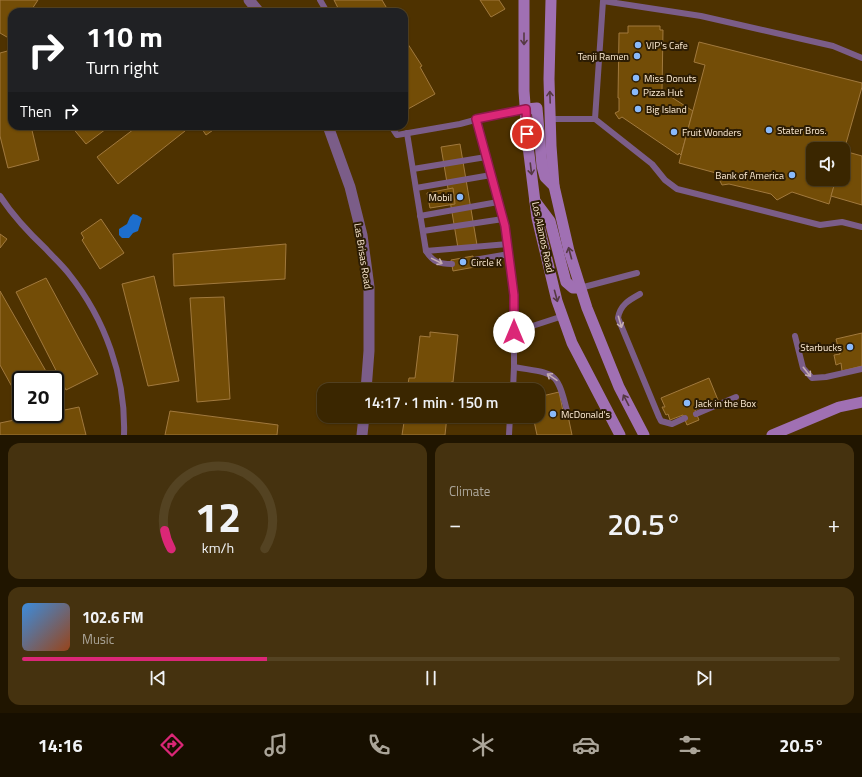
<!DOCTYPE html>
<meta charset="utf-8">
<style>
body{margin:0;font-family:"Titillium Web",sans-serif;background:#45320f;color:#f1f3f6;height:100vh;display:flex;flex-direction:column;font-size:15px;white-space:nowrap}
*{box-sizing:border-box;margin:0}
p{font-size:13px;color:#aba599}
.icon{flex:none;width:22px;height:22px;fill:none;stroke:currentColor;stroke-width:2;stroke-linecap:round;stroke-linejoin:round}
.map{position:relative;height:435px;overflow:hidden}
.side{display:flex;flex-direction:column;gap:8px;padding:8px;background:#201500;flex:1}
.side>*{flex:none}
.banner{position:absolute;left:8px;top:8px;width:400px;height:122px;border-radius:12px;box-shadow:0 1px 3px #0004,0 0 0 1px #544322;background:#202124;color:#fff;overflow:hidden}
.tools{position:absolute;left:806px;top:142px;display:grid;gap:8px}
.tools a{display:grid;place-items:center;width:44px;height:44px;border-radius:8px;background:#3a2600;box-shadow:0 1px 3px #0004,0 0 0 1px #544322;font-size:20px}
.speed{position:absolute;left:12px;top:371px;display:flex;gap:8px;font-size:20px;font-weight:700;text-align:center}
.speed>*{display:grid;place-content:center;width:52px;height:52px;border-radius:50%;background:#3a2600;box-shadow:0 1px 3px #0004,0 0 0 1px #544322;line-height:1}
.speed .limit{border:2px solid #111;border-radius:6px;background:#fff;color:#111}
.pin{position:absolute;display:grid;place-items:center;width:34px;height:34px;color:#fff;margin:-17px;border:2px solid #fff;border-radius:50%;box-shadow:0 1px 4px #0007}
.me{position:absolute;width:44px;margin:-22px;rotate:0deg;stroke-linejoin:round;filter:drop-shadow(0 0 3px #0008)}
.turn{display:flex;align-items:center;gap:14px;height:84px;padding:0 12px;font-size:18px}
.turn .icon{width:52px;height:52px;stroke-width:2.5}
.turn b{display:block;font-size:28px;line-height:34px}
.then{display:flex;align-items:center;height:38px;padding:0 12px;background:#0003;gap:8px;font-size:15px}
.big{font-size:30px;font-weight:600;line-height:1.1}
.side .tile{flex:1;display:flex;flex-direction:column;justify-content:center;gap:6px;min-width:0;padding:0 14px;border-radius:12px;background:#45320f}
.side .dial{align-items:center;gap:0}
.dial svg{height:104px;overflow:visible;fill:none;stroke:#544322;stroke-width:7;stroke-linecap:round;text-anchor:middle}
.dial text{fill:#f1f3f6;stroke:none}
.song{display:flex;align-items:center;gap:12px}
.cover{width:48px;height:48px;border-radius:6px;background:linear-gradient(135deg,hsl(210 70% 55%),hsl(20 70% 35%))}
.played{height:4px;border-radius:2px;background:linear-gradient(90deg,#db2777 30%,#544322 30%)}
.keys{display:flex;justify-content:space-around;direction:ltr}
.heat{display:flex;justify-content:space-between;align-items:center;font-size:22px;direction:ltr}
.side .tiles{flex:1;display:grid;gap:8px;grid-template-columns:1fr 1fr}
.tile:last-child{grid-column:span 2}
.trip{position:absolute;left:317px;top:383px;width:228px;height:40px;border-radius:12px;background:#3a2600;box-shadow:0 1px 3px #0004,0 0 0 1px #544322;font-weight:600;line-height:40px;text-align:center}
.menu{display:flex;height:64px;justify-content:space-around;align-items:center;background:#170f00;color:#aba599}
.menu .icon{width:28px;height:28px}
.menu .on{color:#db2777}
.menu b{font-size:18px;color:#f1f3f6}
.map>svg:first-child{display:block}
.water{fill:#1d6ecd}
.building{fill:#734d07;stroke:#a1793d}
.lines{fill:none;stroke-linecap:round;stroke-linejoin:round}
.service{stroke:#7b5d88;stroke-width:6}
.tertiary{stroke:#7b5d88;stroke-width:11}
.secondary{stroke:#a070b3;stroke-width:11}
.oneway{stroke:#553941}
.oneway2{stroke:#c4acb2}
.route-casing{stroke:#8e194d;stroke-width:10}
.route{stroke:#db2777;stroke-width:7}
.poi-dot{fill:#89bafc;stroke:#2c1c03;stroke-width:1.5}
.labels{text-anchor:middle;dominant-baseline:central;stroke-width:4;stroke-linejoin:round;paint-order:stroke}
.poi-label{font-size:10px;fill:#ffedd5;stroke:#2c1c03;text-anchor:start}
.street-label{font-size:10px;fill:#ffedd5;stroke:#2c1c03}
</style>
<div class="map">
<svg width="862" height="435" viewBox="0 0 862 435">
<rect width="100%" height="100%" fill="#4e3200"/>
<path class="water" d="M133,214l4,1 5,3 -4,13 -5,2 -4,5h-7l-3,-3v-6l8,-5 3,-7z"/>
<g class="building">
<path d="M0,0h38l-8,12h-18v28l-12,-7z"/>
<path d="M334,0h48l7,12h-49z"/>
<path d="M480,0h19l6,9 -14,8z"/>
<path d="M628,26h32v4h3l-1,61 31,20 -12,44 -2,-2 -1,2 -56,-38 -3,2 -4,-6 4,-2v-13h-1l1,-65h9z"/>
<path d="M404,38l18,28 -2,1 15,27 -27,15 -2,-4 -2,1z"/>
<path d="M699,42l163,41v4l-19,67v-5h-30v30h23l-7,25 -37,-12 -15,8 -6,-6 -42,-10 -7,1 -6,-12 -37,-10 26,-98 -11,-3z"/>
<path d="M11,50l1,76h19l8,34 -31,8 -8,-32v-83z"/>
<path d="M71,126h39l-24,18z"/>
<path d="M138,126h44l3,5 -67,53 -21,-27z"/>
<path d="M200,126h19l-13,9z"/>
<path d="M460,144l17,101 -19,3 -17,-101z"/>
<path d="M844,151l18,5v49l-31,-9 5,-17h7z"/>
<path d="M453,188l2,16 -25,4 -3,-15z"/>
<path d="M101,219l23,34 -24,16 -18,-29 2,-2 -3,-5z"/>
<path d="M0,234l7,5 -7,9z"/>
<path d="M286,244l-1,35 -111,7 -1,-32z"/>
<path d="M473,256l2,11 -22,4 -2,-11z"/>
<path d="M154,276l25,105 -31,5 -26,-102z"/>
<path d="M46,278l52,96 -32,16 -50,-98z"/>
<path d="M0,291l51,89h-30v23l-21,-38z"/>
<path d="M224,297l6,102 -33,3 -7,-104z"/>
<path d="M430,332l28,3 -5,47h-2l-1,8h-43l2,-12h6l5,-42 10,1z"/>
<path d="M862,333v33l-20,5 -1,-8 -5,2 -2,-10 6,-1 -4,-15z"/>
<path d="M709,378l9,22 -23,10 4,10 -12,5 -4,-10 -13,5 -2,-6 -2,1 -4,-8h3l-4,-9z"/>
<path d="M559,392l4,19h4l5,24h-35l-4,-19h5v-19z"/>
<path d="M79,407l7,28h-86v-12l43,-9h12v-2z"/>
<path d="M170,411l108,14 -1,10h-112z"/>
<path d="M405,416h42l-2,19h-43z"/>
</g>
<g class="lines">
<g class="service">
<path d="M320,0l7,12"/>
<path d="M862,58l-29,-12 -132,-30 -98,-15 -8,118 57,45 13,16 12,9 143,36 22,-3 20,5"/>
<path d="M476,119l29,107 9,69v72l-1,23"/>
<path d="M550,119h45"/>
<path d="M391,126l6,9 63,-11 26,-7 40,-8"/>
<path d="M407,133l19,118 82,-7"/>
<path d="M413,169l73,-12"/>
<path d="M416,188l75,-13"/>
<path d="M0,196c13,20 29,37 46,53 7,8 16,16 23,25 36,45 57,103 55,161"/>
<path d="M420,216l78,-14"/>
<path d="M423,231l80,-12"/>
<path d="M426,251c7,11 13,13 26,13"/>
<path d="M474,260l35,-6"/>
<path d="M580,288l57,-15"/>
<path d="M640,294c-11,6 -20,11 -22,24l41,99 2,4 11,3 13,-6"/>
<path d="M514,332l49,-16"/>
<path d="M795,336l8,32 9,10 14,-1 36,-8"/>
<path d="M514,367c40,7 43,2 53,44"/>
<path d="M696,414l40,-17"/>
<path d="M509,435l1,-19"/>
</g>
<g class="tertiary">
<path d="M249,0l10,12"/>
<path d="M328,126l22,61 12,48 7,52v64l-3,39"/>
<path d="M362,435l2,-19"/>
</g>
<g class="secondary">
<path d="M524,0v91l4,55 9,72 20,83 15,42 48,92"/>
<path d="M551,0l-2,79 2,67 3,40 15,65 18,57 32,79 25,48"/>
<path d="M526,109l11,-1 5,58 3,11 9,9"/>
<path d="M535,201l15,20 16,61 7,6h7"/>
<path d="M772,435l67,-28 23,-5"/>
</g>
</g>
<defs><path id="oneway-shaft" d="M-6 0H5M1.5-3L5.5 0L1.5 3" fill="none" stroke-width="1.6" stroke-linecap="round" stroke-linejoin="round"/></defs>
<g class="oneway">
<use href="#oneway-shaft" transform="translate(524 39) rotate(90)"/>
<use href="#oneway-shaft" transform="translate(550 97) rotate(-92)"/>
<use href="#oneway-shaft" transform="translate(531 169) rotate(83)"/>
<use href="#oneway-shaft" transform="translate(570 253) rotate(-105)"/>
<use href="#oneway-shaft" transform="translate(556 296) rotate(75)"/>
<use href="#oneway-shaft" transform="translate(626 400) rotate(-117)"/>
</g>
<g class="oneway2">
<use href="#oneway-shaft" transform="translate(437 261) rotate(26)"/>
<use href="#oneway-shaft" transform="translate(620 322) rotate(74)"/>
<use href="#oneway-shaft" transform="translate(807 372) rotate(51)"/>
<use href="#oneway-shaft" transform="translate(552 377) rotate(-146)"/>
</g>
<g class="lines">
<defs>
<path id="route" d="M514,332v-37l-9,-69 -29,-107 50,-10 1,25"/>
</defs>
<use href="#route" class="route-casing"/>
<use href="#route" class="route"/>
</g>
<g class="poi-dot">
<circle cx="638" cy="45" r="4"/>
<circle cx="637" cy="56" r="4"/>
<circle cx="636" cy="78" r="4"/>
<circle cx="635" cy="92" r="4"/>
<circle cx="638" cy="109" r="4"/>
<circle cx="769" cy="130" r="4"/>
<circle cx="674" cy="132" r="4"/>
<circle cx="792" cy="175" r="4"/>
<circle cx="460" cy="197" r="4"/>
<circle cx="463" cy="262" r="4"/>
<circle cx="850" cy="347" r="4"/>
<circle cx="687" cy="403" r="4"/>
<circle cx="553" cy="414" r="4"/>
</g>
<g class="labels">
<g class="poi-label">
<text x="646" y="45">VIP's Cafe</text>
<text x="629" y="56" text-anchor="end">Tenji Ramen</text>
<text x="644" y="78">Miss Donuts</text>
<text x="643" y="92">Pizza Hut</text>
<text x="646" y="109">Big Island</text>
<text x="777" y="130">Stater Bros.</text>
<text x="682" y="132">Fruit Wonders</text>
<text x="784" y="175" text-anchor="end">Bank of America</text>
<text x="452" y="197" text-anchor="end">Mobil</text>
<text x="471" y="262">Circle K</text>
<text x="842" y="347" text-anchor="end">Starbucks</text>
<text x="695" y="403">Jack in the Box</text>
<text x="561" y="414">McDonald's</text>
</g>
<g class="street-label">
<text transform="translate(543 237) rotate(78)">Los Alamos Road</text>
<text transform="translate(363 256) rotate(81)">Las Brisas Road</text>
</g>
</g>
</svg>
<div class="tools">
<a><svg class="icon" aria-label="sound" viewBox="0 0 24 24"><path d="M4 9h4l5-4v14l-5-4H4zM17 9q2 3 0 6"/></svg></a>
</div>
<div class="speed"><div class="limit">20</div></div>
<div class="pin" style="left:527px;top:134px;background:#d93025"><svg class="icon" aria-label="arrive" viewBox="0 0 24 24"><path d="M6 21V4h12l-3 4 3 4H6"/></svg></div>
<svg class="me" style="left:514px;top:332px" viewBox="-20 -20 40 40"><circle r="19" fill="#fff"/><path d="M0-13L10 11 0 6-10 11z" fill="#db2777"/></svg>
<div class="trip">14:17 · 1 min · 150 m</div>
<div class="banner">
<div class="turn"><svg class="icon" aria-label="right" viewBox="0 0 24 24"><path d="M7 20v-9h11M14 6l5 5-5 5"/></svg><div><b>110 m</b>Turn right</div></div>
<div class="then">Then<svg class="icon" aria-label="right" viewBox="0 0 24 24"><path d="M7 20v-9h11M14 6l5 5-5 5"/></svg></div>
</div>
</div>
<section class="side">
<div class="tiles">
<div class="tile dial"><svg viewBox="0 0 100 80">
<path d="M14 69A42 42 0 1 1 86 69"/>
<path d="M14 69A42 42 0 0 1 9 55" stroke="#db2777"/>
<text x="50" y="56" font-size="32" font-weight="700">12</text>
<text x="50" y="72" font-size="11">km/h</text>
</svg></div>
<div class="tile"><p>Climate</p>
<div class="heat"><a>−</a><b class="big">20.5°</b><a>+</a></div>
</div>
<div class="tile">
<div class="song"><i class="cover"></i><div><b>102.6 FM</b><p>Music</p></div></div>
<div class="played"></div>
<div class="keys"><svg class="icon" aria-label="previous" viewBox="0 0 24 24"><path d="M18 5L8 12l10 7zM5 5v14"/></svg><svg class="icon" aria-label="pause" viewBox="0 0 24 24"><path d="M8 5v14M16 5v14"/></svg><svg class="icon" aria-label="next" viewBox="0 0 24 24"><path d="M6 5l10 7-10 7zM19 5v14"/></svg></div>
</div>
</div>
</section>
<nav class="menu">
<b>14:16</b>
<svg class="icon on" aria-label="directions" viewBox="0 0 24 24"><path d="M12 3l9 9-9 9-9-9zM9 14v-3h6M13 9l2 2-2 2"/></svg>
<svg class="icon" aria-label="music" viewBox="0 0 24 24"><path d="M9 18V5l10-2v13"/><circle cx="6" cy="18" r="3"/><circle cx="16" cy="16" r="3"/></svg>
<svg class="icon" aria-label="phone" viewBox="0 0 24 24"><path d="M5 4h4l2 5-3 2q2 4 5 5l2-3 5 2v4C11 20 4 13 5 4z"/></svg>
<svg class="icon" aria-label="climate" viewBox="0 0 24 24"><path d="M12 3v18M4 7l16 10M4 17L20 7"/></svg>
<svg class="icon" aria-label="car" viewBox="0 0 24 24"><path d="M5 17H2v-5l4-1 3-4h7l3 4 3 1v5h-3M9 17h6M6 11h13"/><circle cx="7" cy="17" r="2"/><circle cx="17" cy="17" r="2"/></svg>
<svg class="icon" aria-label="filters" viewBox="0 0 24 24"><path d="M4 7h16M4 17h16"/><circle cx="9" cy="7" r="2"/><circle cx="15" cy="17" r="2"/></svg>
<b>20.5°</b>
</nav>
